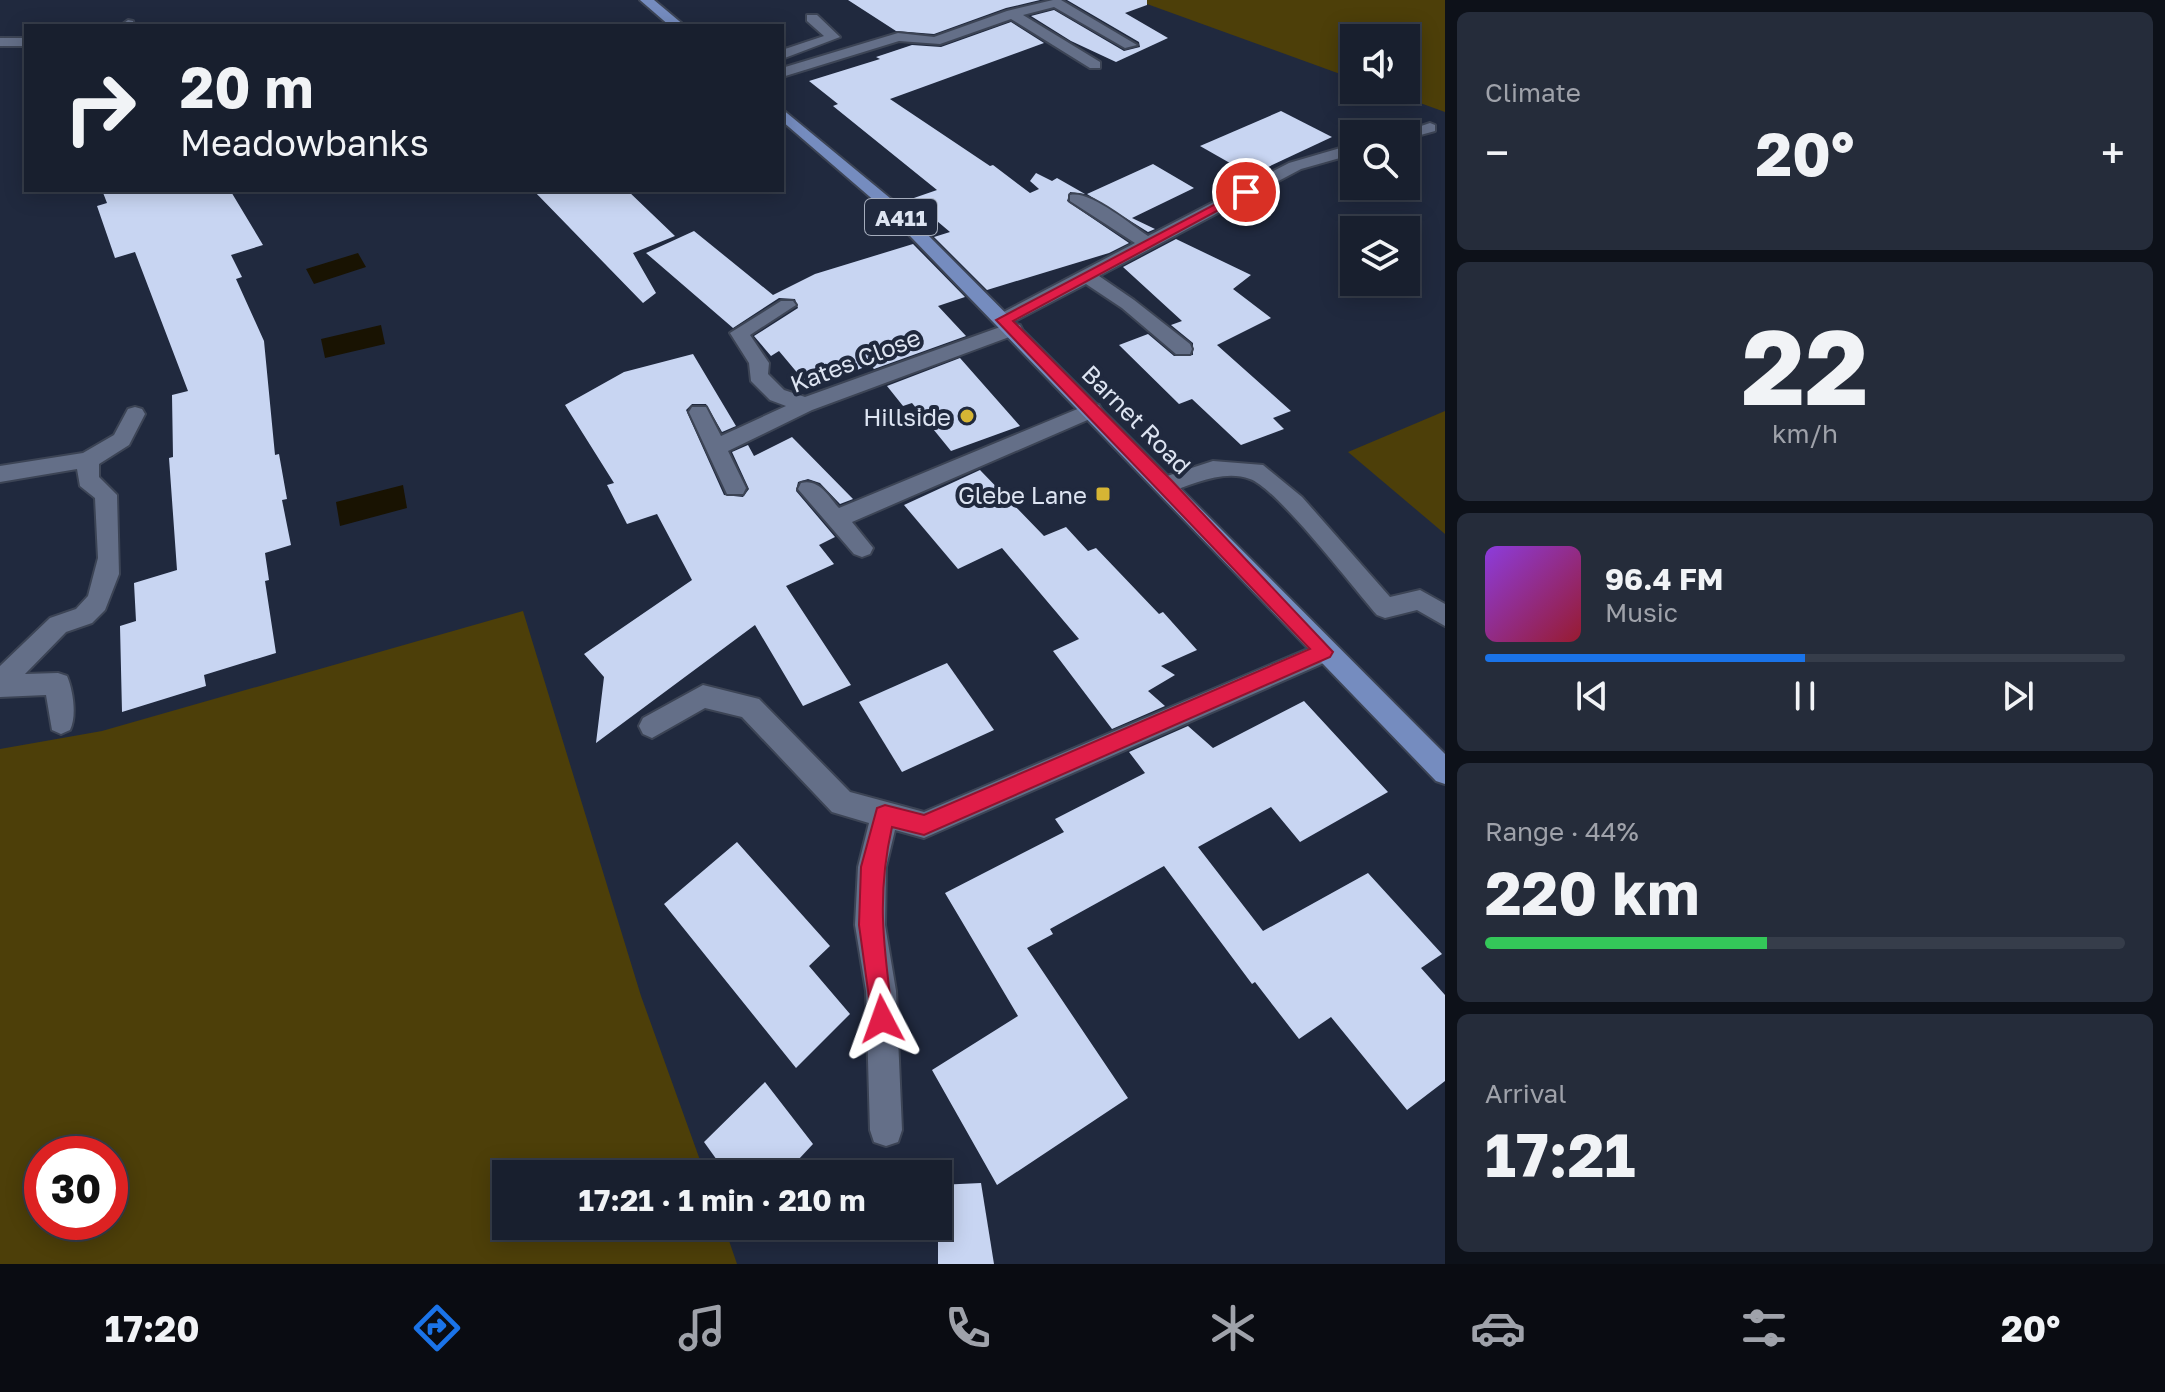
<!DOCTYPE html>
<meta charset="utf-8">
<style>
body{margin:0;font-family:"Golos Text",sans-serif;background:#252c3a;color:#f1f3f6;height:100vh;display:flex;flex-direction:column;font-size:30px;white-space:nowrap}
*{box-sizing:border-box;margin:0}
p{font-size:26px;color:#9fa2aa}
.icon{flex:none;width:44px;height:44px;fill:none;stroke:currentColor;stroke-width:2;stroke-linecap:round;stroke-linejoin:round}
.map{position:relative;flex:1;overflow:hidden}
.panel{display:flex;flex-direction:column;gap:12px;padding:12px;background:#0d1119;width:720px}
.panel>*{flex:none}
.top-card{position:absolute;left:24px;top:24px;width:760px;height:168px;border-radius:0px;box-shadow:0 4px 20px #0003,0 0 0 2px #363d4a;background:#181f2e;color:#f1f3f6;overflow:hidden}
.controls{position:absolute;left:1340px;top:24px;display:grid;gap:16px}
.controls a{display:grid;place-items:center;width:80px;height:80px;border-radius:0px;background:#181f2e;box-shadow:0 4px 20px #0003,0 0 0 2px #363d4a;font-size:40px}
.speed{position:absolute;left:24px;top:1136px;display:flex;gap:16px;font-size:40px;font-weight:700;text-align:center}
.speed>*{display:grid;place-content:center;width:104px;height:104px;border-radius:50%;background:#181f2e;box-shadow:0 4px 20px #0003,0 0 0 2px #363d4a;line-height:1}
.speed .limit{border:12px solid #d22;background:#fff;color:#111}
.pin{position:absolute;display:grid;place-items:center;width:68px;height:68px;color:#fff;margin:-34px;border:4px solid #fff;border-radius:50%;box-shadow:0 2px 8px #0007}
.me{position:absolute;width:88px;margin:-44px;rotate:356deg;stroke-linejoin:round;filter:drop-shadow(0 0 6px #0008)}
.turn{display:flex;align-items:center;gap:28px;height:168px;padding:0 24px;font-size:36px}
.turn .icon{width:104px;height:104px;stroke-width:2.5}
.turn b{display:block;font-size:56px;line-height:68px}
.big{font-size:60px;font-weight:700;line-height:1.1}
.panel .card{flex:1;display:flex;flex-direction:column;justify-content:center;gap:12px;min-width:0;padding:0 28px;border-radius:12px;background:#252c3a}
.panel .dial{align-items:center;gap:0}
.dial b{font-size:104px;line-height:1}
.song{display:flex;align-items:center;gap:24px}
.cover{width:96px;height:96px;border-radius:12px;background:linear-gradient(135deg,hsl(270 70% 55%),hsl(350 70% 35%))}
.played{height:8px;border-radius:4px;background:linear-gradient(90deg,#1a73e8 50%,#363d4a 50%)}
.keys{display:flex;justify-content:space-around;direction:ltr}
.heat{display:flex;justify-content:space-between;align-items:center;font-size:44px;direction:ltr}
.charge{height:12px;border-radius:6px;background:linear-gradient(90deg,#34c759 44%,#363d4a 0)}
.trip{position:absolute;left:492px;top:1160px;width:460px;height:80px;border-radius:0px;background:#181f2e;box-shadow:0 4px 20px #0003,0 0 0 2px #363d4a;font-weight:700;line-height:80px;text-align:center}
.tab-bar{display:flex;height:128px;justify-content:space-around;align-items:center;background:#0a0c12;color:#9fa2aa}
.tab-bar .icon{width:56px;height:56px}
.tab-bar .current{color:#1a73e8}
.tab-bar b{font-size:36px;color:#f1f3f6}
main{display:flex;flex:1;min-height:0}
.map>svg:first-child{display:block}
.green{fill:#4d3f09;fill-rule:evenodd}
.water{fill:#191302}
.building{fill:#c8d5f2}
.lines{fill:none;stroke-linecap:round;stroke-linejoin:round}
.minor-casing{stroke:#3c4455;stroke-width:4}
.major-casing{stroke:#3c4455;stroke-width:4}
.minor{fill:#646f88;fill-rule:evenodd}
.major{fill:#758cbf;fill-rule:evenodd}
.route{fill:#e11d48;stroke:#92132f;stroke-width:2}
.poi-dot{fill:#d6b534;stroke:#20293e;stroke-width:3}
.labels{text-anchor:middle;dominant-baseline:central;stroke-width:8;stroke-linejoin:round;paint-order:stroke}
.shield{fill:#20293e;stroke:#a4acbc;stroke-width:2}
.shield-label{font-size:22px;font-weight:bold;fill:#dde4f2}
.street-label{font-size:24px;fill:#dde4f2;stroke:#20293e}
.poi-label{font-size:24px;fill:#dde4f2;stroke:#20293e;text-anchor:end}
</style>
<main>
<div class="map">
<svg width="1445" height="1264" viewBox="0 0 1445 1264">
<rect width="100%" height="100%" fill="#20293e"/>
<g class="green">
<path d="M1136,0h309v112l-61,-22h22v-52h-52v41z"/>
<path d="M1445,411v123l-97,-82z"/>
<path d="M523,611l118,385 64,178h-199v52h218l13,38h-737v-515l102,-18zM110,1154v68h-68v-68z"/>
</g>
<g class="water">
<path d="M358,253l8,14 -52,17 -8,-15z"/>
<path d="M381,325l4,19 -60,14 -4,-19z"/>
<path d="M403,485l4,23 -67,18 -4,-24z"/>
</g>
<g class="building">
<path d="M848,0h192l-34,8 -72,26 -38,-3z"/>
<path d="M1067,0h80v5l-22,8 43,25 -52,24 -45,-21 -40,-25 23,-6 70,41 16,-4 -1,-5z"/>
<path d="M1011,22l33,21 -154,56 100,67 3,-1 37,28 9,-4 -9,-8 6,-8 16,8 5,-3 28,16 -15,-2 -3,9 62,42 -20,10 -122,37 -53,-53 16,-5 -39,-33 26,-9 -104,-84 5,-2 -29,-23 71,-22 -4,-2 36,-12 29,2z"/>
<path d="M1281,111l51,26 -81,38 -51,-29z"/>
<path d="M1153,164l41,24 -62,30 23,11 -7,3 -61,-38z"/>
<path d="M102,190h128l33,55 -32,10 11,22 -6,2 28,62 11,114 4,-1 8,45 -5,1 9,45 -26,8 4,27 -4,1 11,72 -72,22 2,11 -84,26 -2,-86 16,-5 -2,-38 43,-13 -8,-112 4,-1 -1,-62 16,-4 -53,-139 -20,6 -18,-52 10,-3z"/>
<path d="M533,190h94l48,46 -42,17 23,40 -13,10z"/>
<path d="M694,231l79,64 42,-21 98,-30 52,53 -27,9 28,30 -92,33 -4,-4 -60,23 -31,-37 -8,5 -17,-20 44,-28 -3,-9 -16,-1 -46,30 -87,-75z"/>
<path d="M1176,239l75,36 -18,14 38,29 -54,27 74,66 -18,7 11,11 -43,16 -49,-46 -13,5 -60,-59 29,-11 26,22 19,-1v-12l-22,-18 11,-4 -59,-54z"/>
<path d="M693,354l43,72 -14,6 -16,-28h-14l-6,6 38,85 19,2 6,-8 -17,-37 16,-7 6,11 38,-19 61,62 -13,5 -20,-21 -12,-4 -10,3 -2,9 39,46 -16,8 15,19 -48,22 65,99 -48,21 -48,-81 -159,118 8,-66 -20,-23 108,-74 -35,-66 -30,10 -20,-39 7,-2 -49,-78 59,-33z"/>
<path d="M960,358l60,68 -69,25 -39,-48 -9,3 -16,-20z"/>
<path d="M980,470l64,66 22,-9 22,24 8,-3 63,66 4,-2 34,38 -36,16 14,9 -27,16 17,15 -53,23 -59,-78 26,-12 -77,-91 -44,21 -54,-64z"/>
<path d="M947,663l47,67 -92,42 -43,-70z"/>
<path d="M1304,701l84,91 -88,50 -29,-35 -73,40 65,84 105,-58 74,81 -21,14 24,27v86l-38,29 -76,-93 -32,22 -44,-57 -3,2 -88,-118 -114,63 3,5 -26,14 101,150 -131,87 -65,-115 86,-54 -73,-123 119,-61 -9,-13 90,-46 -16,-21 59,-26 25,22z"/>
<path d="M737,842l93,104 -21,20 41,48 -54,54 -132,-164z"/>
<path d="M765,1082l48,62 -15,16 11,14h-82l-23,-32z"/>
<path d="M981,1183l13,81h-56v-79z"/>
</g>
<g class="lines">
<defs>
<g id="minor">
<path d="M1053,0h8l76,45 -12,3 -71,-41 -31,8 77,47v6h-10l-79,-49 -71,25 -41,-3 -117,36v-9l116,-35 36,4 73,-26z"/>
<path d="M807,15h10l23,22 -58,22v-9l42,-14 -17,-15z"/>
<path d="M128,20l5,1 1,5h-14z"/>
<rect x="0" y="38" width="26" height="8"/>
<path d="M1430,123l5,2v6l-29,8v-5h-8z"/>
<path d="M1354,144v10l-53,15 -202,107 35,24 56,44 2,5 -2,5h-14l-54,-46 -36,-24 -75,39 9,2 2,4 -2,4 -208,77 -84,41 18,37 -3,6h-16l-38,-82 3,-5h14l15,29 65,-30 -16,-6 -19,-19 -2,-18 -19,-30 51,-32h12l3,4 -46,30 19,28 -1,11 16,16 21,7 198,-71 -9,-6 2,-4 139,-73 -65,-42v-6c20,-5 61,30 78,41l141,-73z"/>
<path d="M1092,403l7,2 3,5 -3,5 -247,107 21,26 -3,6 -8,3 -8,-3 -56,-65 3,-6c18,-5 28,14 38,25z"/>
<path d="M135,407l7,2 3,5 -16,31 -30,19v13l18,18 2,79 -14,36 -13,13 -26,9 -41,42 33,-1 9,3c6,14 10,40 3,54l-9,4 -9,-4 -6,-35 -46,2v-31l50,-48 26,-9 12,-13 10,-38 -3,-60 -15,-12 -3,-17 -77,13v-16l83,-13 31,-18 14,-26z"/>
<path d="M1213,461l50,4 39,32 88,100 30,-7 25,14v22l-28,-16 -32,8 -8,-3c-23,-26 -100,-127 -127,-136 -27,-10 -58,6 -84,14l-8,-2 -3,-6 3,-6z"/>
<path d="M1324,642l9,3 3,7 -3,7 -409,179 -29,-8 -9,37 -1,58 11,66 6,139 -4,12 -12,4 -12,-4 -4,-12 -4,-139 -11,-66 3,-58 11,-44 -37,-11 -90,-95 -37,-9 -53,30 -9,-4 -4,-8 4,-8 60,-33 56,14 91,93 74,20z"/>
</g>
<g id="major">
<path d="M640,0h14l31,26h-15z"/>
<path d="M782,109l114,94 549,551v30l-9,-3 -552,-572 -102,-88z"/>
</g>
</defs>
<use href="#minor" class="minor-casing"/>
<use href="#major" class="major-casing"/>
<use href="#minor" class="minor"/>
<use href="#major" class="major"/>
</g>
<path class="route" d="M1242,190l10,2 -239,129 159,160 161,171 -3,5 -406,178 -32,-8c-16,70 -8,122 1,192l-3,8 -8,4 -9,-4 -14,-102 2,-58 16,-59 8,-3 39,10 386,-166 -314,-329z"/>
<g class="poi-dot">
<circle cx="967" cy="416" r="8"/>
<rect x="1095" y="486" width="16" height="16" rx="4"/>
</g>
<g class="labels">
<rect class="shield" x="865" y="199" width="72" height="36" rx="6"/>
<g class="shield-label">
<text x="901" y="217">A411</text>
</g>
<g class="street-label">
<text transform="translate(855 360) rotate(-21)">Kates Close</text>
<text transform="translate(1137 419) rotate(45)">Barnet Road</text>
</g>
<g class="poi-label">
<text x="951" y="416">Hillside</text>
<text x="1087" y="494">Glebe Lane</text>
</g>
</g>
</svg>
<div class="controls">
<a><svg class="icon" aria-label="sound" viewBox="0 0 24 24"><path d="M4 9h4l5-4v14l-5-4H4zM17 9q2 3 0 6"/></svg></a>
<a><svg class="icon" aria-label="search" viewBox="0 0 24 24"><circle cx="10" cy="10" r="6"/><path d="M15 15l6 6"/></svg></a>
<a><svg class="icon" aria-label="layers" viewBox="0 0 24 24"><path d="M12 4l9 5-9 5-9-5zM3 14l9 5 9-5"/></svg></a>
</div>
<div class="speed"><div class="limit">30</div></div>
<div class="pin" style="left:1246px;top:192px;background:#d93025"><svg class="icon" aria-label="arrive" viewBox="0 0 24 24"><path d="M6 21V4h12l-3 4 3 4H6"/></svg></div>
<svg class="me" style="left:882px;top:1019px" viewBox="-20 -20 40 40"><path d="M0-17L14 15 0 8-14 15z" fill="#e11d48" stroke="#fff" stroke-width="4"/></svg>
<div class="trip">17:21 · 1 min · 210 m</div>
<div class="top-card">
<div class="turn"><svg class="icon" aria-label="right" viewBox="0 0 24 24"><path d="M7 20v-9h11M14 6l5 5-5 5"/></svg><div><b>20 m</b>Meadowbanks</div></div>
</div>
</div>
<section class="panel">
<div class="card"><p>Climate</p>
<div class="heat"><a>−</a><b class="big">20°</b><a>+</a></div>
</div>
<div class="card dial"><b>22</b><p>km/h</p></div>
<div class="card">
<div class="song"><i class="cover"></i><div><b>96.4 FM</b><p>Music</p></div></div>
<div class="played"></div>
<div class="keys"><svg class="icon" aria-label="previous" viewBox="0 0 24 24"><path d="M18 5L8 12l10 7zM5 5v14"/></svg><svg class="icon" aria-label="pause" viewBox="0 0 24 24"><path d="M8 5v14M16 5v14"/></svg><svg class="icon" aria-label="next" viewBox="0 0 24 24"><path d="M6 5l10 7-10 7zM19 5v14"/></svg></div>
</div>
<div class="card"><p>Range · 44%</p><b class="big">220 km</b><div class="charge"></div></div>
<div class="card"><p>Arrival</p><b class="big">17:21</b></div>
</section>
</main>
<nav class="tab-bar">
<b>17:20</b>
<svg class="icon current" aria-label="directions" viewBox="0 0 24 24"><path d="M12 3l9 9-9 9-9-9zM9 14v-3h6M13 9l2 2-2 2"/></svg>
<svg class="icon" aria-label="music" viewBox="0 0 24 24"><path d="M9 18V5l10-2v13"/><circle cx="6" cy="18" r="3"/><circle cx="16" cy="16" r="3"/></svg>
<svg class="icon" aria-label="phone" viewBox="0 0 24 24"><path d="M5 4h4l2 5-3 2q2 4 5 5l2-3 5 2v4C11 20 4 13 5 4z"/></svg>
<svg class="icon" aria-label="climate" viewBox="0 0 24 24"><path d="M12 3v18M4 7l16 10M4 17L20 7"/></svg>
<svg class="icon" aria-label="car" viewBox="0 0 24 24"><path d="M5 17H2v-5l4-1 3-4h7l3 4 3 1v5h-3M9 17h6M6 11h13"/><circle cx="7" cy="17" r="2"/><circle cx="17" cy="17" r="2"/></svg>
<svg class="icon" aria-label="filters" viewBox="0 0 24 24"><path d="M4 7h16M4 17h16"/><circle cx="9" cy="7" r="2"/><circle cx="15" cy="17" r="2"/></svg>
<b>20°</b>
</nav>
